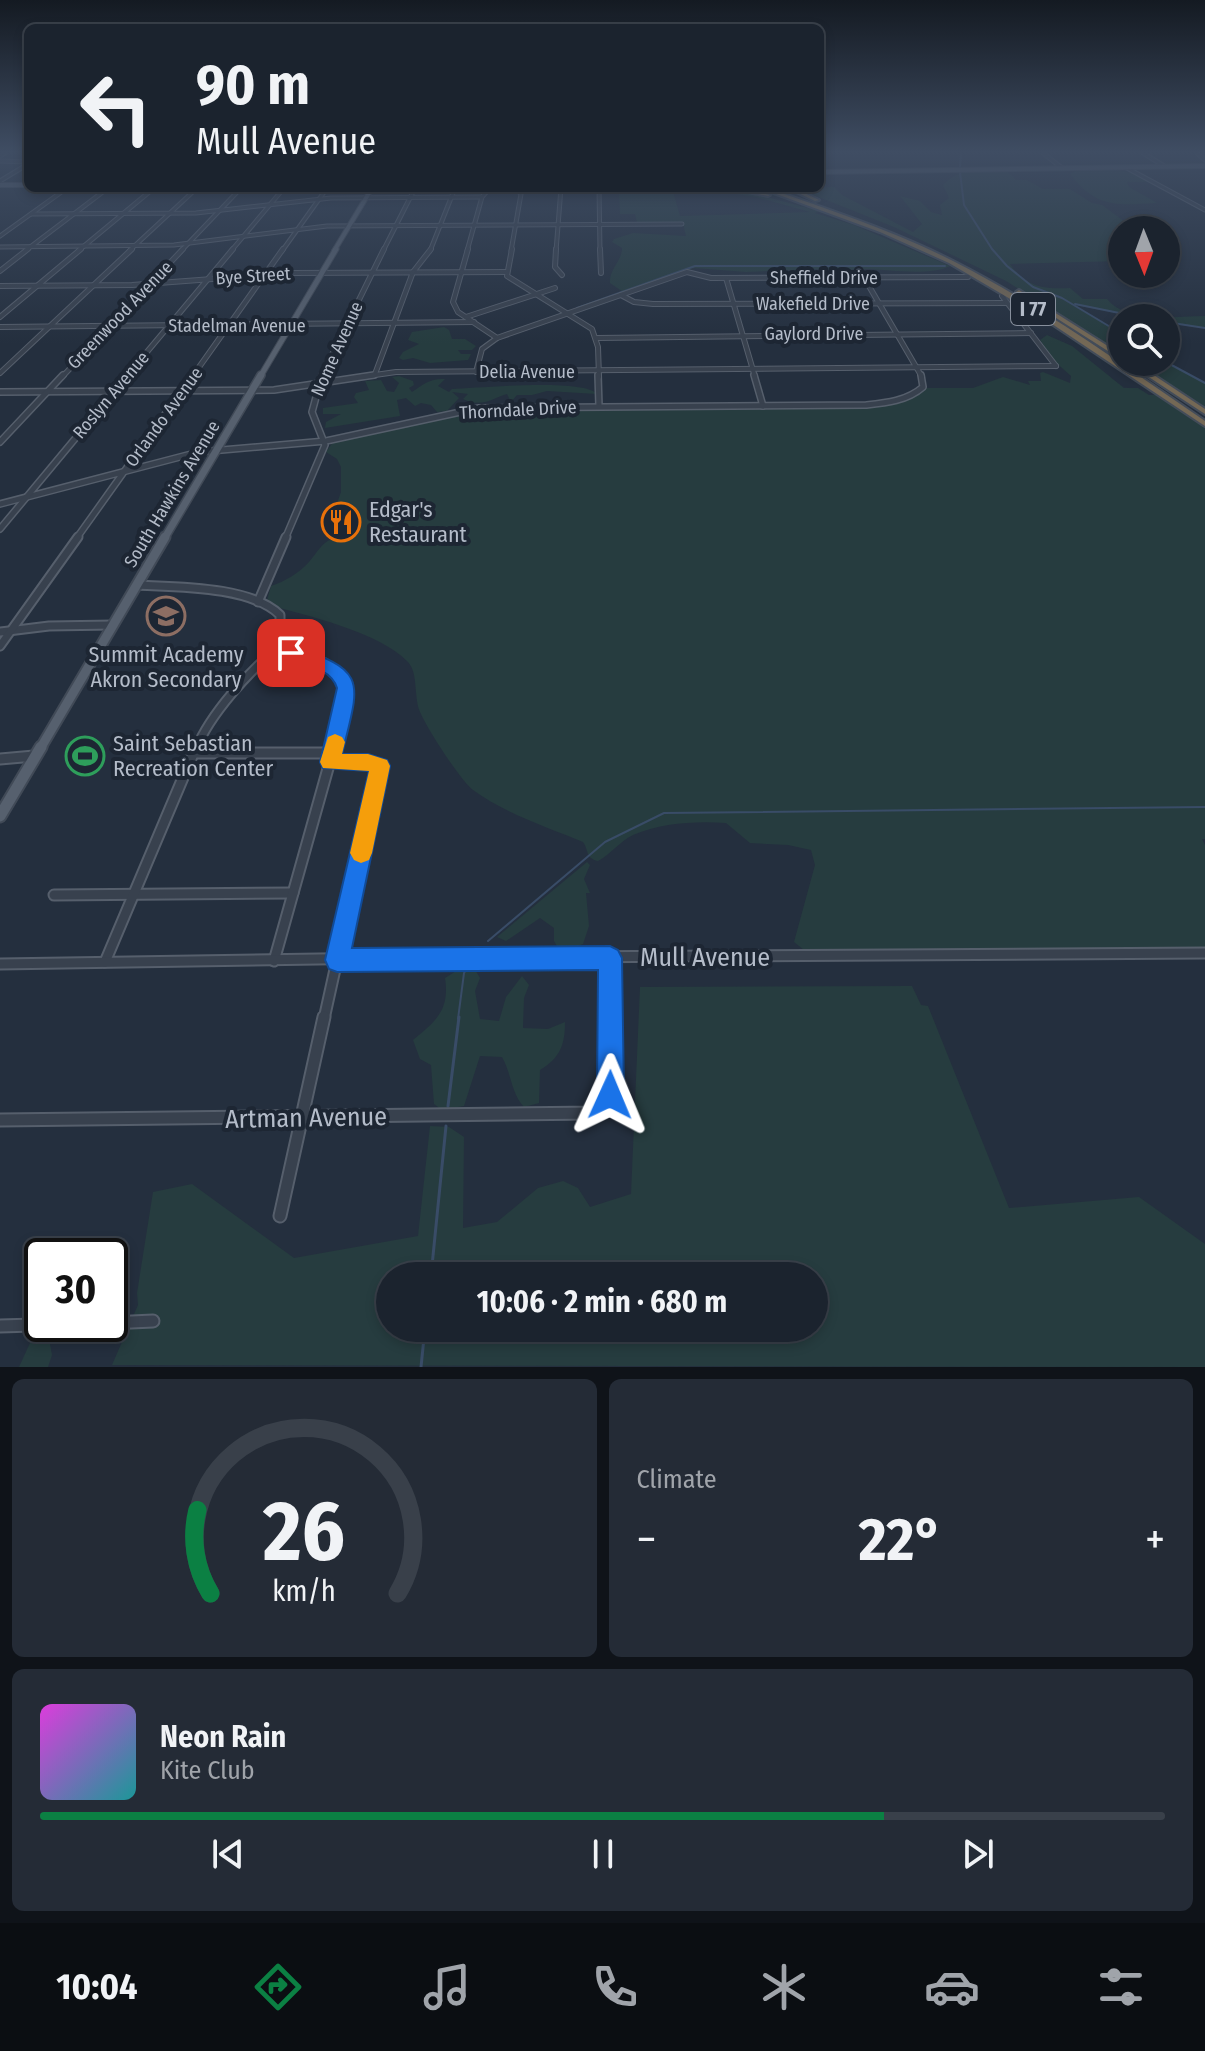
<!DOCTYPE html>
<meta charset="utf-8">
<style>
body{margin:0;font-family:"Fira Sans Condensed",sans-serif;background:#242b36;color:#f1f3f6;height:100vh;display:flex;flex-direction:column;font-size:30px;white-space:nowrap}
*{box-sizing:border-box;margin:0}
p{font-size:26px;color:#a0a4aa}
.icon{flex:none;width:44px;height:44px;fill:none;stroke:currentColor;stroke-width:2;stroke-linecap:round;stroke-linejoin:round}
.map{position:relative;height:1367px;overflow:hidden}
.side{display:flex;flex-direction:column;gap:12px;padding:12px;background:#0f1319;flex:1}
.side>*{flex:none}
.banner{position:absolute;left:24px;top:24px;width:800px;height:168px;border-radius:12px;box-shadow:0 4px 12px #0003,0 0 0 2px #39404a;background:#1b232e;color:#f1f3f6;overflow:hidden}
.needle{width:52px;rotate:179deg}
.buttons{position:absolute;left:1108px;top:216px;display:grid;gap:16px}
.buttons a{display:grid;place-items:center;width:72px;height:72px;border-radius:50%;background:#1b232e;box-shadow:0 4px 12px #0003,0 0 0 2px #39404a;font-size:40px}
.speed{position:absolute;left:24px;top:1238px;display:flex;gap:16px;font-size:40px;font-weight:700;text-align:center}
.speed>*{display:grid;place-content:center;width:104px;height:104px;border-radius:50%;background:#1b232e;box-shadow:0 4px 12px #0003,0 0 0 2px #39404a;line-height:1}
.speed .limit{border:4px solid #111;border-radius:12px;background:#fff;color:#111}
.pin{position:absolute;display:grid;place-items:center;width:68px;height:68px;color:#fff;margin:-34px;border-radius:16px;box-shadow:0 4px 12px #0006}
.me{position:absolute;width:88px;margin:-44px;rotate:1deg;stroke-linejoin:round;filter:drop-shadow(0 0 6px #0008)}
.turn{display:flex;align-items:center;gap:28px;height:168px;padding:0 40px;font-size:36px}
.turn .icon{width:104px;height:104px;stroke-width:2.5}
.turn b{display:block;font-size:56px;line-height:68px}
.big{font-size:60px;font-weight:700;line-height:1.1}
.side .tile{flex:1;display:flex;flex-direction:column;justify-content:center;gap:12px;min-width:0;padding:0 28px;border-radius:12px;background:#242b36}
.side .dial{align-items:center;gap:0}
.dial svg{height:208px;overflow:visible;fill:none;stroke:#39404a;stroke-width:7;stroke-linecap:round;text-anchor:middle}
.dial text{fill:#f1f3f6;stroke:none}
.song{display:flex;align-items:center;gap:24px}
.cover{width:96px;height:96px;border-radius:12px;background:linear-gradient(135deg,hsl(300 70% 55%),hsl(180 70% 35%))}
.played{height:8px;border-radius:4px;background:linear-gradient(90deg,#0b8043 75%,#39404a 75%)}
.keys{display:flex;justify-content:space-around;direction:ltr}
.heat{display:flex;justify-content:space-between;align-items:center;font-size:44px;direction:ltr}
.side .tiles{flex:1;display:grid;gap:12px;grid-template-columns:1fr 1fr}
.tile:last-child{grid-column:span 2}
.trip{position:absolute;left:376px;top:1262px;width:452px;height:80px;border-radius:40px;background:#1b232e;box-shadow:0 4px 12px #0003,0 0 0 2px #39404a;font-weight:700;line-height:80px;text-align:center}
.tabs{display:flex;height:128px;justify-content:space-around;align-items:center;background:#0b0e12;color:#a0a4aa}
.tabs .icon{width:56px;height:56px}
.tabs .current{color:#0b8043}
.tabs b{font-size:36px;color:#f1f3f6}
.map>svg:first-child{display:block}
.green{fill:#263c3f;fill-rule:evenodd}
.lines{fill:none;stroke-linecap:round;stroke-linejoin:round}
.stream-far1{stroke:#394c67;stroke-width:2}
.stream{stroke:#394c67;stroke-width:3}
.minor-far5-casing{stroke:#565f6c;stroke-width:5}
.minor-far4-casing{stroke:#565f6c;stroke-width:6}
.minor-far3-casing{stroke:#565f6c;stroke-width:8}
.minor-far2-casing{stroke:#565f6c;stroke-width:11}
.minor-far1-casing{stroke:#565f6c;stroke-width:13}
.minor-casing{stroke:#565f6c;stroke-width:15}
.major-far4-casing{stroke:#414a57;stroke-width:6}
.major-far3-casing{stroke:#414a57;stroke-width:7}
.major-far2-casing{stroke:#414a57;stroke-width:10}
.major-far1-casing{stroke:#414a57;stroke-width:13}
.major-casing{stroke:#414a57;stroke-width:15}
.highway-casing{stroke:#434c59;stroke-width:4}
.minor-far5{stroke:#38414e;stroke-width:3}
.minor-far4{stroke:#38414e;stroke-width:4}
.minor-far3{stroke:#38414e;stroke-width:5}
.minor-far2{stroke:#38414e;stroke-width:7}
.minor-far1{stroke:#38414e;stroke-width:9}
.minor{stroke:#38414e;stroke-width:11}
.major-far4{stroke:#56606e;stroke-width:4}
.major-far3{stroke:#56606e;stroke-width:5}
.major-far2{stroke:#56606e;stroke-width:7}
.major-far1{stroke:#56606e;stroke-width:9}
.major{stroke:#56606e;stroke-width:11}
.highway{fill:#746855;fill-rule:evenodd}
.route{fill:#1a73e8;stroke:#114b97;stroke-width:2}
.slow{fill:#f59e0b}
.labels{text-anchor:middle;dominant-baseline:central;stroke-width:8;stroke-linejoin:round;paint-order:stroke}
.far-street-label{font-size:18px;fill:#b4bcc9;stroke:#1d2633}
.shield{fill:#1d2633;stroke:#878f9c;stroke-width:2}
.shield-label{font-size:20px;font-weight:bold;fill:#b4bcc9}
.poi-label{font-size:22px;fill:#b4bcc9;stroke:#1d2633;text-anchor:start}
.near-street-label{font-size:26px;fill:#b4bcc9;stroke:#1d2633}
</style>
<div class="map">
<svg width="1205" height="1367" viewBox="0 0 1205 1367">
<rect width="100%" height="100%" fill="#242f3e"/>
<g class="green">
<path d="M1106,168l26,5 16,9h-21l2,5 28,16c-40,2 -60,6 -87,-29l9,-5z"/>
<path d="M1006,170l10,10h11l16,9h27l22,14 10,2 34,25h-14v31l-112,3c15,23 34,25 60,24l13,11h24c22,26 67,17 98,17v12l-39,-6v-4h-22l-69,-13 47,29v20l-116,-73 -112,-54 -98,-39 38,-1 8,8 71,37 9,-8 -22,-28 20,5 11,11 11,3 -2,-10 9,-7 -6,-13c18,-18 38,-15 63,-15z"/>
<path d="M634,188h38l8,28 130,-4 -54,-15 -59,-9h58l31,10 -40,-7 73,20 -4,2 39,12 96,41c-18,10 -62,4 -82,3 -17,-1 -36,5 -52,0l-70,3 -52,-4 -71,24 -13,-9c-1,-14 12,-22 12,-35l-10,-6 2,-3 19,-6 53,3 -3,-12 -46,-1 -2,-9h-15l-1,-23h15z"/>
<path d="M444,327l5,3 3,9h13l11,7 -4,4h-14l3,4h10l-3,6 -38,3 -17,-5 -10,2 -4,-2 4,-6 16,-8 -11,-4 4,-8z"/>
<path d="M1047,335l25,11 52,42h14l11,7h7l49,32v412h-3l3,6v104l-401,1 -10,-8 21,-77 -4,-15 -23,-5 -38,-2 -24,-20c-32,-2 -64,0 -93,12 -14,7 -22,19 -35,26 -13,-3 -9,-11 -15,-19 -36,-15 -77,-28 -110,-52 -12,-9 -45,-60 -52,-76 -8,-15 -2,-40 -13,-52 -30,-31 -101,-46 -142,-58l5,-18c15,-5 28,-13 38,-24 8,-9 12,-19 23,-23v-12l-3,-1 12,-34v-25l-4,-8 -11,-7 7,-10 158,-33 350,-2 70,-8 16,-11h46l30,-11 27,8 -2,-4h13l-1,-8 3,-1 27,11 1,-7 -18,-16 -13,-20z"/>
<path d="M1134,362h32l39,21v25z"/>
<path d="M399,376l14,5 1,4 -5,3 3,4c11,-8 19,-14 33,-13l-7,7 11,6 3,-3c27,-1 131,-11 145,5l-50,-3 -15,4h-15l-6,7 -4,-8c-16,5 -25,14 -44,5l5,-5 -16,-2 7,6 -12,13 -10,1 -6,-7 -10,-2 -6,3 -9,-8 -9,2 3,16 -75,12 1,-6 15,-8h-18v-6l35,-5 -4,-6 2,-4 13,-3 -4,-9 16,-1 6,11 7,1 5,-9 -7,-6z"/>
<path d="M587,862l3,3 -6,14 6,14h-4l3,33 -6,18 -10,4h-15l-4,-7v-13l-14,-10 -34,23 -9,-4z"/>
<path d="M461,968h13l6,10 -5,13 5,28 19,2 7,-24 16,-21 7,9 -5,13 -1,30 25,1 17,-7c0,23 -5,36 -25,48l-1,33 -15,4c-13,-14 -12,-32 -22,-50l-22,-1 -16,50 -22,4 -8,-6 -3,-39 -11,-6 -7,-19c23,-19 37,-30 32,-62z"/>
<path d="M912,986l9,19 7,1 81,202 130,-11 66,47v123l-1093,-2 26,-60 -1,-12 16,-101 39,-8 102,74 124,-22 12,-110 19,1 15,10 -1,91 34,-6 41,-34 25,-7 15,7 12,19 41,-13 9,-207zM390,1276h424v52h-424z"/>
<path d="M30,1343l20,1 2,11 -4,12h-29z"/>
</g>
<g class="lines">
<g class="stream-far1">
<path d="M960,167l1,-14"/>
<path d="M960,172l4,33 28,44 15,17 26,21 29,11 60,36"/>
<path d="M1075,304l69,14"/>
<path d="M577,308l118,-42h250"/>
<path d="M1166,322l39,6"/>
<path d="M1166,362l39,21"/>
<path d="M488,941l117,-99 59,-29 541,-6"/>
<path d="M458,1019l6,-46 4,-6"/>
</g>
<g class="stream">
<path d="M448,1106l11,-89"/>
<path d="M431,1276l15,-150"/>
<path d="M421,1367l4,-39"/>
</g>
<defs>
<g id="minor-far5">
<path d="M1043,153l19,15"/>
<path d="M1143,153l21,13"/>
<path d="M1197,153l8,7"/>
<path d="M0,156l5,-3"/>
<path d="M0,161l28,1"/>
<path d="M1125,167l80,43"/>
<path d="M0,181l28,-17"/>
<path d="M599,188l1,63"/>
<path d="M31,214l165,-1 135,-15 151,-1"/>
<path d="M0,236l67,-48"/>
<path d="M0,247l174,-2 153,-19 355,-2"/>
<path d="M25,251l83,-63"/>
<path d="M78,251l76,-63"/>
<path d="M129,251l68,-63"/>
<path d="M181,251l60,-63"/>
<path d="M231,251l53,-63"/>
<path d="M282,251l45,-63"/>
<path d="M383,251l32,-63"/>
<path d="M430,251l25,-63"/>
<path d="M467,251l15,-54 8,-9"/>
<path d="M511,251l10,-57 -6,-6"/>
<path d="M556,251l5,-63"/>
</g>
<g id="minor-far4">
<path d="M468,249l-15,53 5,10 39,26"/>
<path d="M512,249l-5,27 85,53 6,18 1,30"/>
<path d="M556,249l-1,18 7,8"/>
<path d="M600,249l1,24"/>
<path d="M859,269l63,108"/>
<path d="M0,271l28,-22"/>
<path d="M726,278l29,99"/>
<path d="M0,286l132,-1 161,-12 214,-1"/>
<path d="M621,295l13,7 19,2 354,-1"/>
<path d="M1002,296l54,70"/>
<path d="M0,317l81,-68"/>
<path d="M466,317l89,-29"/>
<path d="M0,327l474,-5"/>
<path d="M597,338l434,-5"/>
<path d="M476,372l6,-23 15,-11 190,-66 24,6 257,-1"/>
<path d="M0,373l132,-124"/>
<path d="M375,374l38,-102 18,-23"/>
<path d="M62,377l121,-128"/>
<path d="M126,377l107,-128"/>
<path d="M192,377l91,-128"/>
<path d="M321,377l63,-128"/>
<path d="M361,377l35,-5 660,-6"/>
</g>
<g id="minor-far3">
<path d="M598,375l1,31"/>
<path d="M754,375l9,31"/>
<path d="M0,392l274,-2 100,-15"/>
<path d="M0,442l63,-67"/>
<path d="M0,504l199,-52 127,-11 153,-33 387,-3c20,-2 41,-4 57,-18l-2,-12"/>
<path d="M0,529l128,-154"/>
<path d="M76,539l117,-164"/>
<path d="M285,539l40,-94 -13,-33 10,-37"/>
</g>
<g id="minor-far2">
<path d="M137,585c40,2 114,1 143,30v31"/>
<path d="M258,602l28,-65"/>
<path d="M0,632l49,-6 64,-1"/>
<path d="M0,646l78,-109"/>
<path d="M280,646l45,17 19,17v17l-11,52"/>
<path d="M196,749c14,-35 54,-79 84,-103"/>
</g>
<g id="minor-far1">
<path d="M192,753h140"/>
<path d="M0,759l34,-3"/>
<path d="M54,895l239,-2"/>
<path d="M610,958l1,61"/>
<path d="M274,961l60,-214"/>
<path d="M105,962l91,-215"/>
<path d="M0,964l382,-6 823,-5"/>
<path d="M324,1019l56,-253 -12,-4h-38"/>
</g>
<g id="minor">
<path d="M0,1120l594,-7c27,-21 17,-64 17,-96"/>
<path d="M280,1216l44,-199"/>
<path d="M110,1323l43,-2"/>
<path d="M0,1326l68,-2"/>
</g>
<g id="major-far4">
<path d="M820,172l385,-6"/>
<path d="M0,185h28"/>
<path d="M334,251l38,-63"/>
</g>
<path id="major-far3" d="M260,377l76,-128"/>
<path id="major-far2" d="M164,539l97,-164"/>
<path id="major-far1" d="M40,749l125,-212"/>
<path id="major" d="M0,816l41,-69"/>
<g id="highway">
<path d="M728,188h10l32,7 -2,1z"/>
<path d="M760,188h7c63,22 127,43 186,73 89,45 170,104 252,160v5l-159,-106 -97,-57 -69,-31z"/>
<path d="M788,188h6l25,12 -4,1z"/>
<path d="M1019,290l103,65v5l-105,-67 -1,-1z"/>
<path d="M1126,362h8l71,47v5z"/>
</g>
</defs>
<use href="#minor-far5" class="minor-far5-casing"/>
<use href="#minor-far4" class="minor-far4-casing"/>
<use href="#minor-far3" class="minor-far3-casing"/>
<use href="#minor-far2" class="minor-far2-casing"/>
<use href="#minor-far1" class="minor-far1-casing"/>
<use href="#minor" class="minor-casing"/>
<use href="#major-far4" class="major-far4-casing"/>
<use href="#major-far3" class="major-far3-casing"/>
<use href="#major-far2" class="major-far2-casing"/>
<use href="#major-far1" class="major-far1-casing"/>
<use href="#major" class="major-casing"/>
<use href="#highway" class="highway-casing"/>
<use href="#minor-far5" class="minor-far5"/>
<use href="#minor-far4" class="minor-far4"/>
<use href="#minor-far3" class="minor-far3"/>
<use href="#minor-far2" class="minor-far2"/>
<use href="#minor-far1" class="minor-far1"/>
<use href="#minor" class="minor"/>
<use href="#major-far4" class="major-far4"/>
<use href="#major-far3" class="major-far3"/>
<use href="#major-far2" class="major-far2"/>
<use href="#major-far1" class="major-far1"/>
<use href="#major" class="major"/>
<use href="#highway" class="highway"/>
</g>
<linearGradient id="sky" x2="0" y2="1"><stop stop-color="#141a22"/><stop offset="0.44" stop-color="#3f4d63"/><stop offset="1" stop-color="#3f4d63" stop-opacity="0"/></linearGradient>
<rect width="1205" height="344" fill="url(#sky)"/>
<path class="route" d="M291,646c78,24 69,35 51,108h26l19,6 3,6 -38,182 258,-2 8,4 4,8 2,137 -4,9 -10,4 -9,-4 -4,-9 1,-125 -261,2 -8,-3 -4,-9 44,-189 -46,-3 -3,-6 17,-74c-6,-20 -34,-24 -52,-31l-3,-4z"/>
<path class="slow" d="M335,734l7,3 3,5 -3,12h26l19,6 3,6 -18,87 -3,7 -8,3 -7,-3 -4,-7 19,-82 -46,-3 -3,-6 8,-25z"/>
<defs>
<symbol id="restaurant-ring" viewBox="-11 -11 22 22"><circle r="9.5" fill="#1d2633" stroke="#e8710a" stroke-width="1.5"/><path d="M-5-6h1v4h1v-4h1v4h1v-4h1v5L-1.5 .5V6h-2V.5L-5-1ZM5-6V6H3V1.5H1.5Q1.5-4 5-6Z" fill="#e8710a"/></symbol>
<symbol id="school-ring" viewBox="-11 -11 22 22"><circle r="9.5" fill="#1d2633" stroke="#8d6e63" stroke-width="1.5"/><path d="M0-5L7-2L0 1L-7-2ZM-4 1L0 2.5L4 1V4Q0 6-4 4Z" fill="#8d6e63"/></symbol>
<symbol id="stadium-ring" viewBox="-11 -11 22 22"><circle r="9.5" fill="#1d2633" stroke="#2e9e5b" stroke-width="1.5"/><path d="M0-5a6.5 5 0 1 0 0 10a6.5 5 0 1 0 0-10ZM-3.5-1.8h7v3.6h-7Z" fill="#2e9e5b"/></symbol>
</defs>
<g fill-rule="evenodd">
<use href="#restaurant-ring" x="319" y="500" width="44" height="44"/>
<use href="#school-ring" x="144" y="594" width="44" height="44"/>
<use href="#stadium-ring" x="63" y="734" width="44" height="44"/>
</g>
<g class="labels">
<g class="far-street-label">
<text transform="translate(253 276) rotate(-4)">Bye Street</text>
<text x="824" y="278">Sheffield Drive</text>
<text x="813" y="304">Wakefield Drive</text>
<text transform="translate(120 315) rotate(-46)">Greenwood Avenue</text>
<text x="237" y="326">Stadelman Avenue</text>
<text x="814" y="334">Gaylord Drive</text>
<text transform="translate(337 349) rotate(-66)">Nome Avenue</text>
<text x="527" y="372">Delia Avenue</text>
<text transform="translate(111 395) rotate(-50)">Roslyn Avenue</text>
<text transform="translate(518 410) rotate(-3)">Thorndale Drive</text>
<text transform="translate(164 417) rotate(-54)">Orlando Avenue</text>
<text transform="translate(172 494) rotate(-59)">South Hawkins Avenue</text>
</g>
<rect class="shield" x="1011" y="293" width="44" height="32" rx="6"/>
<g class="shield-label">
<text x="1033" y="309">I 77</text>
</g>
<g class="poi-label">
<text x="369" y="509">Edgar's<tspan x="369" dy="25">Restaurant</tspan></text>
<text x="166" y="654" text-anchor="middle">Summit Academy<tspan x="166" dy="25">Akron Secondary</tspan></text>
<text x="113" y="743">Saint Sebastian<tspan x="113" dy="25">Recreation Center</tspan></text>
</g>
<g class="near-street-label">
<text x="705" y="957">Mull Avenue</text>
<text transform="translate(306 1118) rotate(-1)">Artman Avenue</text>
</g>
</g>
</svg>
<div class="buttons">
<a><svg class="needle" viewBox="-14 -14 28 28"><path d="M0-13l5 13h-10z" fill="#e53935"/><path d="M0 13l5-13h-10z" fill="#a0a4aa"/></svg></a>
<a><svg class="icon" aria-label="search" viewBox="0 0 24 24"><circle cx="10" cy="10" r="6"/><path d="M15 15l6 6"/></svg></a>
</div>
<div class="speed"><div class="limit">30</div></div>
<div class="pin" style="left:291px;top:653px;background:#d93025"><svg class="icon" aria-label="arrive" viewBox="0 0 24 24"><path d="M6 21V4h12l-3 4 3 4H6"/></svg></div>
<svg class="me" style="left:610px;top:1095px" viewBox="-20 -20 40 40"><path d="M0-17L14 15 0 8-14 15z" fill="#1a73e8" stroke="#fff" stroke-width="4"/></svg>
<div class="trip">10:06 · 2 min · 680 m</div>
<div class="banner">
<div class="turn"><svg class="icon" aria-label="left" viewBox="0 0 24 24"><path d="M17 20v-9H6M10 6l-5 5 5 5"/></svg><div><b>90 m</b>Mull Avenue</div></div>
</div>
</div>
<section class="side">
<div class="tiles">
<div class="tile dial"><svg viewBox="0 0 100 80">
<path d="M14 69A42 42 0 1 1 86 69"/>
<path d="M14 69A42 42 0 0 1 9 37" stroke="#0b8043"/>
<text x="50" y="56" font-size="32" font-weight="700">26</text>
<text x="50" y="72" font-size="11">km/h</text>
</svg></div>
<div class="tile"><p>Climate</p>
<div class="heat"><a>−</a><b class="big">22°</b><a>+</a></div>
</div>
<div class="tile">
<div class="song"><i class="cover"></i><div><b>Neon Rain</b><p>Kite Club</p></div></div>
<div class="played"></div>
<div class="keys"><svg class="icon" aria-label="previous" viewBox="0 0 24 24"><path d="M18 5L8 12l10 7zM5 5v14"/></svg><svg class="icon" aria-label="pause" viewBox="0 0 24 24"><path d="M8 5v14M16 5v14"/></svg><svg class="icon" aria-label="next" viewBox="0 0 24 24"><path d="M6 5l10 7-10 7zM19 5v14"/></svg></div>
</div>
</div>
</section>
<nav class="tabs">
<b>10:04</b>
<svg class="icon current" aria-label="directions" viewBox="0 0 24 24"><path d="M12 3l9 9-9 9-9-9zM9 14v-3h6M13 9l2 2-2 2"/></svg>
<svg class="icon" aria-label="music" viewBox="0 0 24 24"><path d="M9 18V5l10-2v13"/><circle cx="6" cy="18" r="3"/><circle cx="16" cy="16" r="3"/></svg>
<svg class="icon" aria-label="phone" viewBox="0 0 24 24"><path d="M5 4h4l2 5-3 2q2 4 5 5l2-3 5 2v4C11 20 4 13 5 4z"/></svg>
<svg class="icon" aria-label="climate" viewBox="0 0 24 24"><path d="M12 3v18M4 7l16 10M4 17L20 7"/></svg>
<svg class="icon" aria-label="car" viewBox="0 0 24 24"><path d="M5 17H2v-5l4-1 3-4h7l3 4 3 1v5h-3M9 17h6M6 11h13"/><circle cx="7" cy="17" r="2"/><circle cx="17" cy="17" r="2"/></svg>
<svg class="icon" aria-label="filters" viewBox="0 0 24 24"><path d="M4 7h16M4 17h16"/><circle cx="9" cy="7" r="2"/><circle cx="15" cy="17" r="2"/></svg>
</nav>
